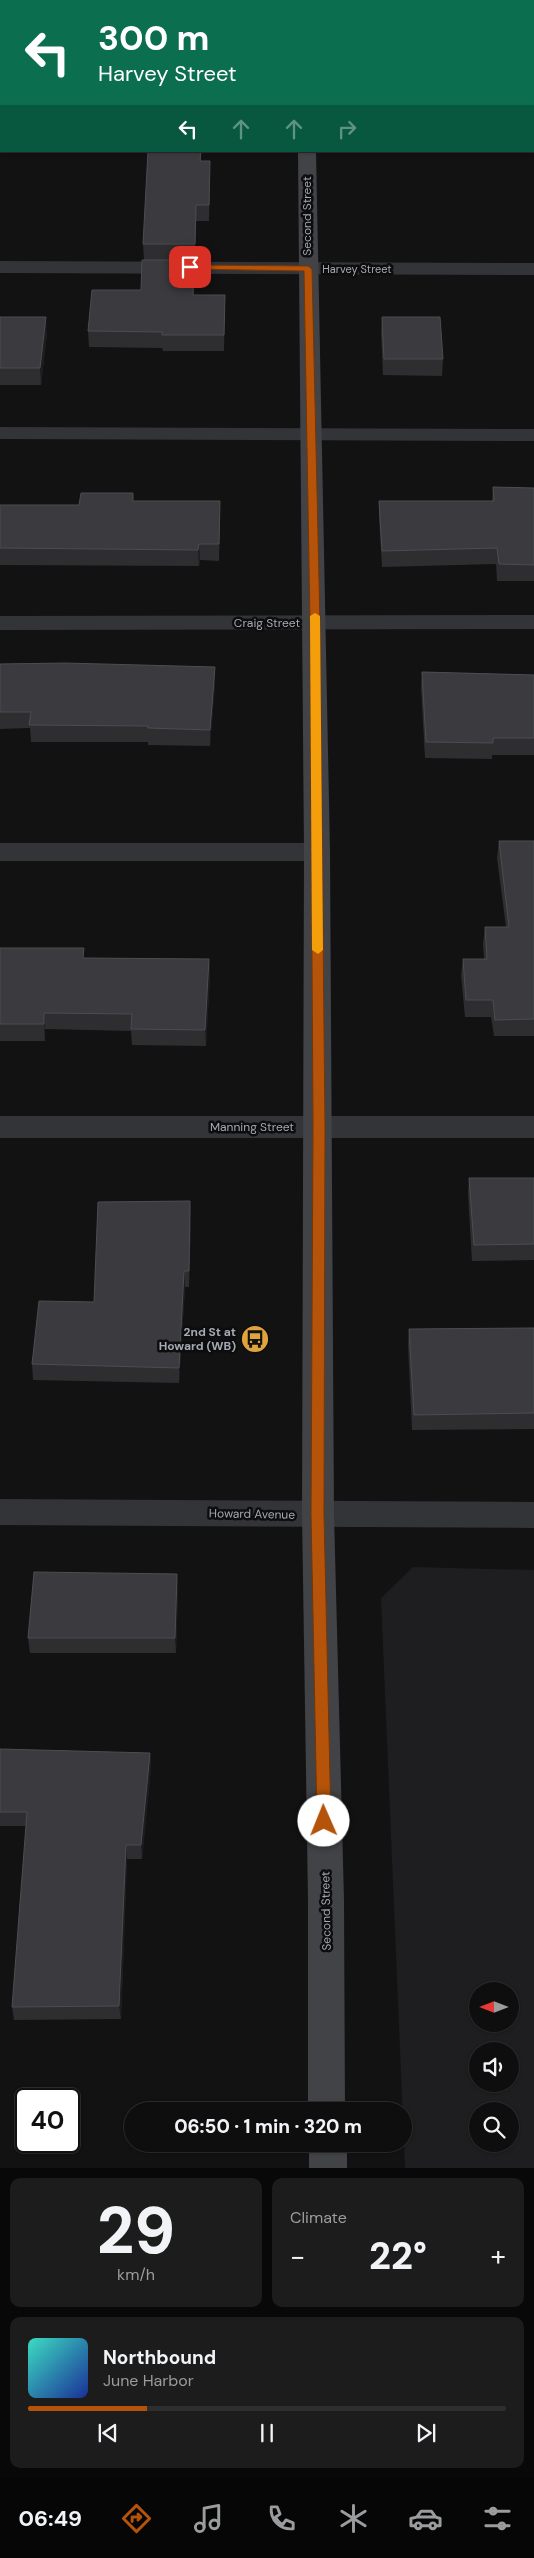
<!DOCTYPE html>
<meta charset="utf-8">
<style>
body{margin:0;font-family:"DM Sans",sans-serif;background:#1c1c1c;color:#f1f3f6;height:100vh;display:flex;flex-direction:column;font-size:19px;white-space:nowrap}
*{box-sizing:border-box;margin:0}
p{font-size:16px;color:#9b9c9e}
.icon{flex:none;width:28px;height:28px;fill:none;stroke:currentColor;stroke-width:2;stroke-linecap:round;stroke-linejoin:round}
.map{position:relative;height:2168px;overflow:hidden}
.side{display:flex;flex-direction:column;gap:10px;padding:10px;background:#080808;flex:1}
.side>*{flex:none}
.guide{position:absolute;left:0px;top:0px;width:535px;height:152px;box-shadow:0 1px 4px #0004,0 0 0 1px #2e2e2e;background:#0b6e4f;color:#fff;overflow:hidden}
.needle{width:32px;rotate:270deg}
.buttons{position:absolute;left:469px;top:1982px;display:grid;gap:10px}
.buttons a{display:grid;place-items:center;width:50px;height:50px;border-radius:50%;background:#0e0e0e;box-shadow:0 1px 4px #0004,0 0 0 1px #2e2e2e;font-size:25px}
.speed{position:absolute;left:15px;top:2088px;display:flex;gap:10px;font-size:25px;font-weight:700;text-align:center}
.speed>*{display:grid;place-content:center;width:65px;height:65px;border-radius:50%;background:#0e0e0e;box-shadow:0 1px 4px #0004,0 0 0 1px #2e2e2e;line-height:1}
.speed .limit{border:2px solid #111;border-radius:8px;background:#fff;color:#111}
.pin{position:absolute;display:grid;place-items:center;width:42px;height:42px;color:#fff;margin:-21px;border-radius:10px;box-shadow:0 2px 8px #0006}
.me{position:absolute;width:55px;margin:-28px;rotate:359deg;stroke-linejoin:round;filter:drop-shadow(0 0 4px #0008)}
.turn{display:flex;align-items:center;gap:18px;height:105px;padding:0 15px;font-size:22px}
.turn .icon{width:65px;height:65px;stroke-width:2.5}
.turn b{display:block;font-size:35px;line-height:42px}
.lanes{display:flex;align-items:center;height:48px;padding:0 15px;background:#0003;justify-content:center;gap:25px;direction:ltr}
.lanes .off{opacity:.35}
.big{font-size:38px;font-weight:800;line-height:1.1}
.side .widget{flex:1;display:flex;flex-direction:column;justify-content:center;gap:8px;min-width:0;padding:0 18px;border-radius:10px;background:#1c1c1c}
.side .dial{align-items:center;gap:0}
.dial b{font-size:65px;line-height:1}
.song{display:flex;align-items:center;gap:15px}
.cover{width:60px;height:60px;border-radius:8px;background:linear-gradient(135deg,hsl(170 70% 55%),hsl(230 70% 35%))}
.played{height:5px;border-radius:2px;background:linear-gradient(90deg,#b45309 25%,#2e2e2e 25%)}
.keys{display:flex;justify-content:space-around;direction:ltr}
.heat{display:flex;justify-content:space-between;align-items:center;font-size:28px;direction:ltr}
.side .tiles{flex:1;display:grid;gap:10px;grid-template-columns:1fr 1fr}
.widget:last-child{grid-column:span 2}
.trip{position:absolute;left:124px;top:2102px;width:288px;height:50px;border-radius:25px;background:#0e0e0e;box-shadow:0 1px 4px #0004,0 0 0 1px #2e2e2e;font-weight:800;line-height:50px;text-align:center}
.dock{display:flex;height:80px;justify-content:space-around;align-items:center;background:#060606;color:#9b9c9e}
.dock .icon{width:35px;height:35px}
.dock .on{color:#b45309}
.dock b{font-size:22px;color:#f1f3f6}
.map>svg:first-child{display:block}
.built{fill:#1e1e20;fill-rule:evenodd}
.lines{fill:none;stroke-linecap:round;stroke-linejoin:round}
.lane{fill:#333438;fill-rule:evenodd}
.street{fill:#333438;fill-rule:evenodd}
.secondary{fill:#414347;fill-rule:evenodd}
.wall{fill:#2e2e31}
.shaded-wall{fill:#1d1d1f}
.building{fill:#3b3b3f;stroke:#4b4d51}
.route{fill:#b45309;stroke:#753606}
.slow{fill:#f59e0b}
.labels{text-anchor:middle;dominant-baseline:central;stroke-width:5;stroke-linejoin:round;paint-order:stroke}
.far-street-label{font-size:11px;fill:#a4a9b2;stroke:#0d0d0e}
.street-label{font-size:12px;fill:#a4a9b2;stroke:#0d0d0e}
.poi-label{font-size:12px;font-weight:bold;fill:#a4a9b2;stroke:#0d0d0e;text-anchor:end}
</style>
<div class="map">
<svg width="534" height="2168" viewBox="0 0 534 2168">
<rect width="100%" height="100%" fill="#121213"/>
<path class="built" d="M413,1567l121,3v598h-129l-24,-570zM478,1991h32v33h-32zM478,2051h32v33h-32zM478,2111h32v33h-32z"/>
<g class="lines">
<g class="lane">
<path d="M0,427l534,2v12l-534,-2z"/>
<path d="M0,843h317l9,3 4,6 -4,6 -9,3h-317z"/>
</g>
<g class="street">
<path d="M502,0h18l1,1h-18z"/>
<path d="M0,261l534,2v12l-534,-2z"/>
<path d="M534,615v14l-534,1v-14z"/>
<rect x="0" y="1116" width="534" height="22"/>
<path d="M0,1499l534,3v26l-534,-3z"/>
</g>
<g class="secondary">
<rect x="0" y="135" width="1" height="12"/>
<path d="M298,151h18l14,701 4,662 10,386 1,211h-37v-211l-6,-386 2,-662z"/>
<rect x="309" y="2144" width="38" height="24"/>
</g>
</g>
<g class="wall">
<rect x="0" y="30" width="1" height="61"/>
<path d="M201,151v10l9,16 -1,44h-13l-1,39h-1v35l31,16 -1,40h-61l-1,-3 -73,-1 -1,-16 53,-41 3,-30 -1,-16z"/>
<path d="M0,317l47,16 -6,52h-41z"/>
<path d="M382,317l61,42 -1,17 -59,-1 -2,-42z"/>
<path d="M493,487l41,1v93h-37l-1,-17 -114,3 -3,-50v-16h113z"/>
<path d="M134,501l86,16 -1,44 -19,-1 -1,6 -199,-1v-60h79z"/>
<path d="M0,664l215,3v17l-5,62 -62,-1v-3h-117l-1,-14 -30,1z"/>
<path d="M422,672l112,3v80h-42v4l-67,-1 -4,-70z"/>
<path d="M499,841h35v195h-40l-3,-19h-26l-4,-42 2,-16h21l-1,-15 2,-17h21l-9,-69z"/>
<path d="M0,948l85,10 124,1 1,17 -4,70 -74,-1 -1,-14 -86,-2v12h-45z"/>
<path d="M469,1178h65v82l-62,1 -4,-67z"/>
<path d="M190,1201l1,17 -2,69h-4l-6,96 -146,-3 -1,-16 62,-62z"/>
<path d="M534,1328v101l-122,1 -4,-85 1,-16z"/>
<path d="M177,1574l1,15 -2,64h-146l-2,-15z"/>
<path d="M0,1749l150,4 1,14 -9,92h-15l-6,160 -107,1 -2,-13 14,-181h-26z"/>
</g>
<g class="shaded-wall">
<path d="M210,161v16l-1,44v-16z"/>
<path d="M196,205v16l-1,39v-16z"/>
<path d="M194,260v16l-1,35v-16z"/>
<path d="M225,295v16l-1,40v-16z"/>
<path d="M46,317l1,16 -6,52 -1,-17z"/>
<path d="M220,501v16l-1,44v-17z"/>
<path d="M199,544l1,16 -1,6 -1,-16z"/>
<path d="M215,667v17l-5,62v-16z"/>
<path d="M209,959l1,17 -4,70 -1,-16z"/>
<path d="M44,1013l1,16v12l-1,-17z"/>
<path d="M190,1201l1,17 -2,69v-16z"/>
<path d="M184,1271l1,16 -6,96v-15z"/>
<path d="M177,1574l1,15 -2,64 -1,-15z"/>
<path d="M150,1753l1,14 -9,92 -1,-14z"/>
<path d="M126,1845l1,14 -6,160 -2,-13z"/>
</g>
<g class="building">
<path d="M363,0h50l1,1h-51z"/>
<rect x="0" y="30" width="1" height="46"/>
<path d="M148,151h53l-1,10h10l-1,44h-13l-1,39h-52z"/>
<path d="M142,260h52l-1,35h32l-1,40h-62v-3l-74,-1 4,-41h49z"/>
<path d="M0,317h46l-6,51h-40z"/>
<path d="M382,317h58l3,42h-59z"/>
<path d="M493,487l41,1v77l-35,-1 -2,-16 -115,3 -3,-50h115z"/>
<path d="M81,493h52v8h87l-1,43h-20l-1,6 -198,-2v-43h79z"/>
<path d="M65,663l150,4 -5,63 -62,-2v-2l-119,-1 2,-13h-31v-48z"/>
<path d="M422,672l112,3v63h-41v5l-67,-1z"/>
<path d="M499,841h35v178l-39,1 -2,-20h-27l-3,-41h24l-2,-32h24z"/>
<path d="M0,948h84l-1,10 126,1 -4,71 -74,-1 1,-15 -88,-1v11h-44z"/>
<path d="M469,1178h65v66l-60,1z"/>
<path d="M190,1201l-1,70h-5l-5,97 -147,-4 7,-63 55,1 4,-100z"/>
<path d="M534,1328v85l-120,2 -5,-86z"/>
<path d="M34,1572l143,2 -2,64h-147z"/>
<path d="M0,1749l150,4 -9,92h-15l-7,161 -107,1 15,-195h-27z"/>
</g>
<path class="route" d="M190,265l118,1 4,3 8,354 5,504 -1,387 7,307 -2,5 -5,2 -5,-2 -2,-5 -6,-307 2,-387 -3,-504 -6,-352 -117,-2v-4z"/>
<path class="slow" d="M315,613l5,3 3,334 -5,4 -6,-4 -2,-334z"/>
<defs>
<symbol id="bus-disc" viewBox="-11 -11 22 22"><circle r="9.5" fill="#e1a43c" stroke="#0d0d0e"/><path d="M-5-6H5V4H4V6H2V4H-2V6H-4V4H-5ZM-3.5-4V0h7V-4ZM-3.5 1.2v1.5H-2V1.2ZM2 1.2v1.5H3.5V1.2Z" fill="#111"/></symbol>
</defs>
<g fill-rule="evenodd">
<use href="#bus-disc" x="239" y="1323" width="32" height="32"/>
</g>
<g class="labels">
<g class="far-street-label">
<text x="357" y="269">Harvey Street</text>
</g>
<g class="street-label">
<text transform="translate(307 216) rotate(-90)">Second Street</text>
<text x="267" y="623">Craig Street</text>
<text x="252" y="1127">Manning Street</text>
<text transform="translate(252 1514) rotate(1)">Howard Avenue</text>
<text transform="translate(326 1911) rotate(-91)">Second Street</text>
</g>
<g class="poi-label">
<text x="236" y="1332">2nd St at<tspan x="236" dy="14">Howard (WB)</tspan></text>
</g>
</g>
</svg>
<div class="buttons">
<a><svg class="needle" viewBox="-14 -14 28 28"><path d="M0-13l5 13h-10z" fill="#e53935"/><path d="M0 13l5-13h-10z" fill="#9b9c9e"/></svg></a>
<a><svg class="icon" aria-label="sound" viewBox="0 0 24 24"><path d="M4 9h4l5-4v14l-5-4H4zM17 9q2 3 0 6"/></svg></a>
<a><svg class="icon" aria-label="search" viewBox="0 0 24 24"><circle cx="10" cy="10" r="6"/><path d="M15 15l6 6"/></svg></a>
</div>
<div class="speed"><div class="limit">40</div></div>
<div class="pin" style="left:190px;top:267px;background:#d93025"><svg class="icon" aria-label="arrive" viewBox="0 0 24 24"><path d="M6 21V4h12l-3 4 3 4H6"/></svg></div>
<svg class="me" style="left:324px;top:1821px" viewBox="-20 -20 40 40"><circle r="19" fill="#fff"/><path d="M0-13L10 11 0 6-10 11z" fill="#b45309"/></svg>
<div class="trip">06:50 · 1 min · 320 m</div>
<div class="guide">
<div class="turn"><svg class="icon" aria-label="left" viewBox="0 0 24 24"><path d="M17 20v-9H6M10 6l-5 5 5 5"/></svg><div><b>300 m</b>Harvey Street</div></div>
<div class="lanes"><svg class="icon" aria-label="left" viewBox="0 0 24 24"><path d="M17 20v-9H6M10 6l-5 5 5 5"/></svg><svg class="icon off" aria-label="ahead" viewBox="0 0 24 24"><path d="M12 20V5M6 11l6-6 6 6"/></svg><svg class="icon off" aria-label="ahead" viewBox="0 0 24 24"><path d="M12 20V5M6 11l6-6 6 6"/></svg><svg class="icon off" aria-label="right" viewBox="0 0 24 24"><path d="M7 20v-9h11M14 6l5 5-5 5"/></svg></div>
</div>
</div>
<section class="side">
<div class="tiles">
<div class="widget dial"><b>29</b><p>km/h</p></div>
<div class="widget"><p>Climate</p>
<div class="heat"><a>−</a><b class="big">22°</b><a>+</a></div>
</div>
<div class="widget">
<div class="song"><i class="cover"></i><div><b>Northbound</b><p>June Harbor</p></div></div>
<div class="played"></div>
<div class="keys"><svg class="icon" aria-label="previous" viewBox="0 0 24 24"><path d="M18 5L8 12l10 7zM5 5v14"/></svg><svg class="icon" aria-label="pause" viewBox="0 0 24 24"><path d="M8 5v14M16 5v14"/></svg><svg class="icon" aria-label="next" viewBox="0 0 24 24"><path d="M6 5l10 7-10 7zM19 5v14"/></svg></div>
</div>
</div>
</section>
<nav class="dock">
<b>06:49</b>
<svg class="icon on" aria-label="directions" viewBox="0 0 24 24"><path d="M12 3l9 9-9 9-9-9zM9 14v-3h6M13 9l2 2-2 2"/></svg>
<svg class="icon" aria-label="music" viewBox="0 0 24 24"><path d="M9 18V5l10-2v13"/><circle cx="6" cy="18" r="3"/><circle cx="16" cy="16" r="3"/></svg>
<svg class="icon" aria-label="phone" viewBox="0 0 24 24"><path d="M5 4h4l2 5-3 2q2 4 5 5l2-3 5 2v4C11 20 4 13 5 4z"/></svg>
<svg class="icon" aria-label="climate" viewBox="0 0 24 24"><path d="M12 3v18M4 7l16 10M4 17L20 7"/></svg>
<svg class="icon" aria-label="car" viewBox="0 0 24 24"><path d="M5 17H2v-5l4-1 3-4h7l3 4 3 1v5h-3M9 17h6M6 11h13"/><circle cx="7" cy="17" r="2"/><circle cx="17" cy="17" r="2"/></svg>
<svg class="icon" aria-label="filters" viewBox="0 0 24 24"><path d="M4 7h16M4 17h16"/><circle cx="9" cy="7" r="2"/><circle cx="15" cy="17" r="2"/></svg>
</nav>
